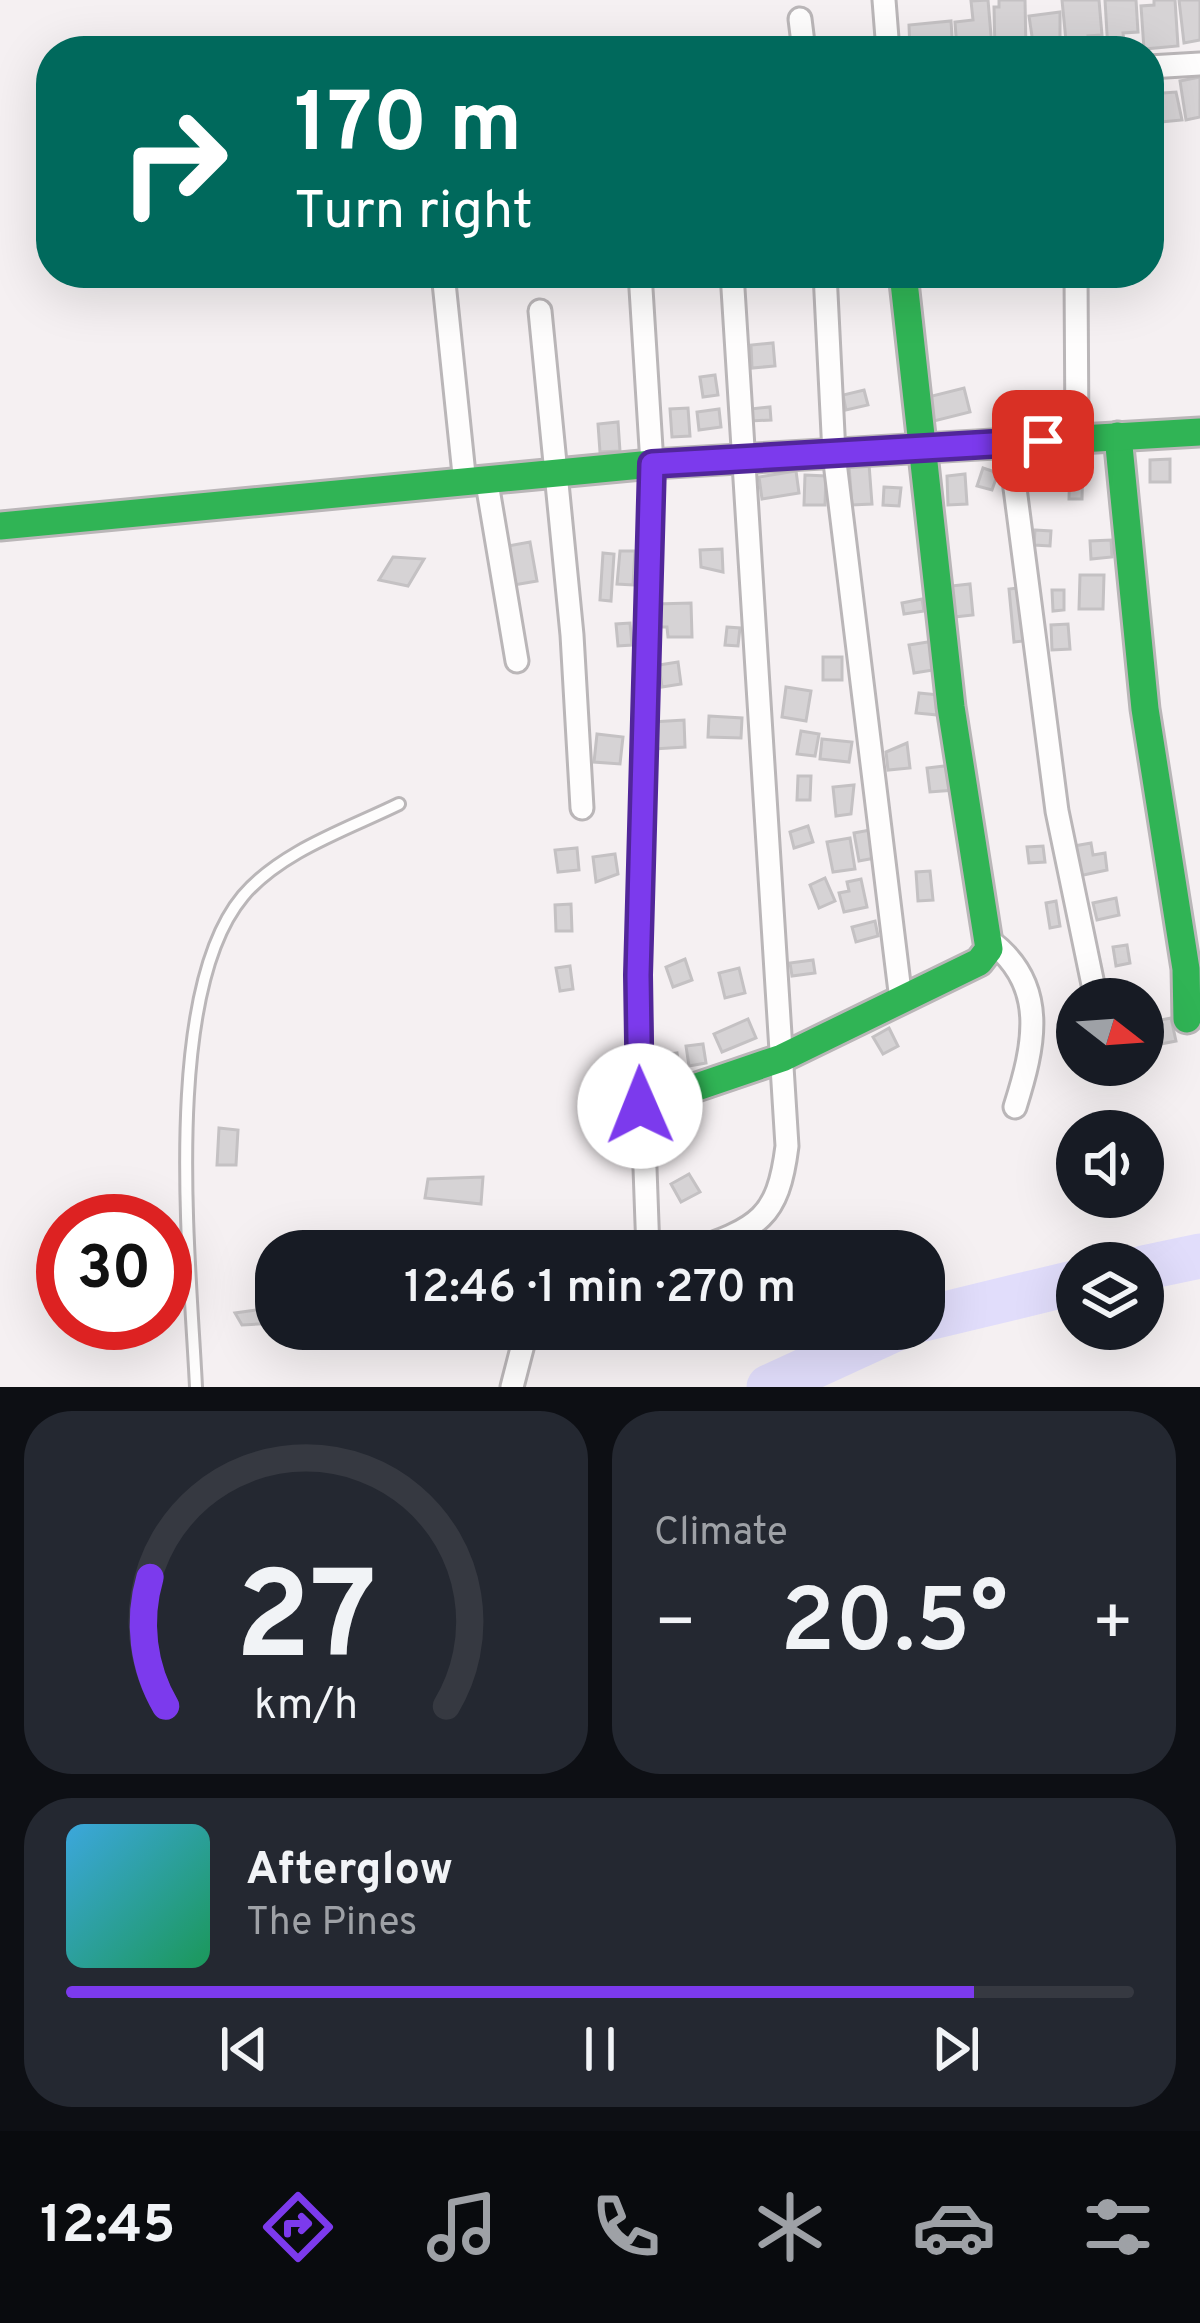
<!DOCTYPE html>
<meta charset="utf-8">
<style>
body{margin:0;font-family:Overpass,sans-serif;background:#242831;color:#f1f3f6;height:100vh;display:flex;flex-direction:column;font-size:45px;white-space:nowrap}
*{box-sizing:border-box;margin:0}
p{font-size:39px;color:#9ea1a6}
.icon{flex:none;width:66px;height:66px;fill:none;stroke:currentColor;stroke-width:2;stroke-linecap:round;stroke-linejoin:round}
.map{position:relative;height:1387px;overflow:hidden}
.panel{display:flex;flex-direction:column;gap:24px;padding:24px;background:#0d0f14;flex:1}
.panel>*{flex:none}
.guide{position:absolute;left:36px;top:36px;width:1128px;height:252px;border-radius:48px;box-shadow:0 12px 48px #0002;background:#00695c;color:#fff;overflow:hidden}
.needle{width:78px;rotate:107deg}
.tools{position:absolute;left:1056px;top:978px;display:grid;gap:24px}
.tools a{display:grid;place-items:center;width:108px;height:108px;border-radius:50%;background:#171b24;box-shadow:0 12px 48px #0002;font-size:60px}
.speed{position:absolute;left:36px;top:1194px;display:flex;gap:24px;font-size:60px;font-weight:700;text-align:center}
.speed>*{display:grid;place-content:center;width:156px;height:156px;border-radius:50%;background:#171b24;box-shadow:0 12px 48px #0002;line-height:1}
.speed .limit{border:18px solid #d22;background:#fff;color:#111}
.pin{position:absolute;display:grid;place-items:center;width:102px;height:102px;color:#fff;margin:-51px;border-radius:24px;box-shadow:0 6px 18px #0006}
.me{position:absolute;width:132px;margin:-66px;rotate:359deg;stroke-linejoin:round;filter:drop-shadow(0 0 9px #0008)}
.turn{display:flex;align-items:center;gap:42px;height:252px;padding:0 60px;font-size:54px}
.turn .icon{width:156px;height:156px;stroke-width:2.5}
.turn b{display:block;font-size:84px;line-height:102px}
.big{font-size:90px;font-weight:600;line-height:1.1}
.panel .card{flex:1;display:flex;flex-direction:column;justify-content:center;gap:18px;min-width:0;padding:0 42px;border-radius:48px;background:#242831}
.panel .dial{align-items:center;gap:0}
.dial svg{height:312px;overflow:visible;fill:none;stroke:#363941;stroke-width:7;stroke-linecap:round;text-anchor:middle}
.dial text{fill:#f1f3f6;stroke:none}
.song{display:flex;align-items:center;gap:36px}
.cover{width:144px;height:144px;border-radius:18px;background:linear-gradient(135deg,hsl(200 70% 55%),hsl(150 70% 35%))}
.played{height:12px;border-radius:6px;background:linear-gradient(90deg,#7c3aed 85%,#363941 85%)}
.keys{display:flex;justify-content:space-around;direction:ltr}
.heat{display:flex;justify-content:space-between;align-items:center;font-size:66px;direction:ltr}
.panel .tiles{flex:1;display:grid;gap:24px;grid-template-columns:1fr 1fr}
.card:last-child{grid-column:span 2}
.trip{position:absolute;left:255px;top:1230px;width:690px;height:120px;border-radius:48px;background:#171b24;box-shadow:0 12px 48px #0002;font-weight:600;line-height:120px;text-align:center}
.tabs{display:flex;height:192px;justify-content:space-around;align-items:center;background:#090b0e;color:#9ea1a6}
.tabs .icon{width:84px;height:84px}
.tabs .selected{color:#7c3aed}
.tabs b{font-size:54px;color:#f1f3f6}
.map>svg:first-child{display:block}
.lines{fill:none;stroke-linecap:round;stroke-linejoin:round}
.river{stroke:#e1ddfb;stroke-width:45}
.building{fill:#d6d3d5;stroke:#c4c1c3;stroke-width:3}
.lane-casing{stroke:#bab6b8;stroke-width:16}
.street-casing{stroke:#bab6b8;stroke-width:27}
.fast-casing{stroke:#bab6b8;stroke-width:33}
.lane{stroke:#fefdfd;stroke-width:10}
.street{stroke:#fefdfd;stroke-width:21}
.fast{stroke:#30b455;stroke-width:27}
.route-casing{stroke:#51269a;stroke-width:30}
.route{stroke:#7c3aed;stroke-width:21}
</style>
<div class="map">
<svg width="1200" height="1387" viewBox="0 0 1200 1387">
<rect width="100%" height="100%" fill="#f5f0f2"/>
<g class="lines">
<g class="river">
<path d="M1143,1268l57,-12"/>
<path d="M924,1319l153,-37"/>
<path d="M769,1387l126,-58"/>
</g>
</g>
<g class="building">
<path d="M988,0l4,47 -35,4 -2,-29 18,-2 -2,-19z"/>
<path d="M999,0h26l1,51h-31l-1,-44h5z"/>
<path d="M1062,0h37l3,35 -14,1 1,15h-22z"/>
<path d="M1105,0h31l2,32 -15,1 2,17 -17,1z"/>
<path d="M1154,0h21l3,46 -34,3 -3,-43 13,-1z"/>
<path d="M1179,0h21v40l-16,3z"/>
<path d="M1060,12v39l-26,-1 -5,-34z"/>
<path d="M951,21l2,30h-43l-1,-26z"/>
<path d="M1200,77v40l-14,3 -6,-39z"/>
<path d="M1176,92l6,28 -32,3v-29z"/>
<path d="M773,343l2,23 -23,2 -1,-23z"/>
<path d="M715,375l3,20 -15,2 -3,-20z"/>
<path d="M964,388l6,24 -36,9 -6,-24z"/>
<path d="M864,390l4,15 -22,5 -3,-15z"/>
<path d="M770,407l1,13 -21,1v-12z"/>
<path d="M688,408l2,28 -18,1 -2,-28z"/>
<path d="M719,409l2,18 -22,3 -2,-18z"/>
<path d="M618,422l2,29 -20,1 -2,-28z"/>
<path d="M1170,459v23h-20v-22z"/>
<path d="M1070,460h13l-1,39h-13z"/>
<path d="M869,464l3,40 -20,1 -3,-39z"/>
<path d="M983,468l15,5 -6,17 -15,-4z"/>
<path d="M796,471l3,22 -37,6 -3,-22z"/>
<path d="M965,474l2,30 -19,1 -1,-29z"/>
<path d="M805,475l21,1 -1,29h-21z"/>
<path d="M884,487l17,1 -2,18 -16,-1z"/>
<path d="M1035,530l16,1 -1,15 -16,-1z"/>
<path d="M1111,540l1,17 -21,2 -1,-18z"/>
<path d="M530,542l7,39 -29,5 -6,-39z"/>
<path d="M722,549l1,23 -22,-5 -1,-17z"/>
<path d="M620,551h15l-2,34 -16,-1z"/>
<path d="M603,553l11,1 -3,47 -11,-1z"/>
<path d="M393,557l31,2 -16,27 -29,-6z"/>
<path d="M1080,575h24l-1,34h-24z"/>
<path d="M970,584l3,31 -19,2 -3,-31z"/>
<path d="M1019,588l5,53 -10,1 -5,-53z"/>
<path d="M1052,590h12v20l-11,1z"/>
<path d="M922,599l2,12 -20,3 -2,-11z"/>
<path d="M691,603l1,34h-24l-1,-10h-10l-1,-23z"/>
<path d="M630,623l2,22 -14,1 -2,-22z"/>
<path d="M1068,624l2,25 -18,1 -1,-25z"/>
<path d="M727,627l13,1 -2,18 -13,-1z"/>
<path d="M934,641l5,28 -25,4 -5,-28z"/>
<rect x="823" y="657" width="19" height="23"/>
<path d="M678,662l3,22 -19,3 -3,-22z"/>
<path d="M786,687l25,4 -5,30 -24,-4z"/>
<path d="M919,693l21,2 -2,20 -22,-2z"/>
<path d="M709,716l33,2 -1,20 -33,-1z"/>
<path d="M684,720l1,27 -31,2 -2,-27z"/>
<path d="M801,731l18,3 -4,22 -18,-2z"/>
<path d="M597,734l26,3 -3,27 -26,-2z"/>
<path d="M822,739l30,3 -3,20 -29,-3z"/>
<path d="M907,743l3,25 -22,2 -2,-18z"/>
<path d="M953,765l2,25 -25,2 -3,-24z"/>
<path d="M798,776h13l-1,24h-13z"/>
<path d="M854,785l-3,29 -15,2 -3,-29z"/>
<path d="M808,826l5,16 -19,6 -4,-16z"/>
<path d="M870,830l5,28 -16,3 -5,-28z"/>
<path d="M850,838l5,31 -22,3 -6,-30z"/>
<path d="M1091,843l2,12 12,-2 2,17 -28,6 -5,-30z"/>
<path d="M1043,846l2,16 -16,1 -2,-16z"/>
<path d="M577,848l2,22 -21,2 -3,-22z"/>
<path d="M615,854l3,20 -22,8 -3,-25z"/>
<path d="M930,871l3,29 -15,1 -2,-29z"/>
<path d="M825,878l10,23 -16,7 -9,-23z"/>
<path d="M861,879l6,28 -23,5 -5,-19 10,-2 -2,-9z"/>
<path d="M1116,898l3,17 -22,5 -4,-17z"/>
<path d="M1056,901l4,25 -10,2 -4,-25z"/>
<path d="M571,904l1,27h-16l-1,-26z"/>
<path d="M875,921l3,15 -22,6 -4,-15z"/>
<path d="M1127,945l3,18 -14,3 -3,-19z"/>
<path d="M685,959l7,21 -19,7 -7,-20z"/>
<path d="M813,960l2,13 -23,3 -2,-13z"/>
<path d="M570,966l3,23 -13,2 -4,-23z"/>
<path d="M739,968l6,25 -20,5 -6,-25z"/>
<path d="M1171,1018l5,23 -15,3 -5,-23z"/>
<path d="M748,1019l8,19 -34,14 -8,-18z"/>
<path d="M889,1028l9,18 -15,8 -10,-17z"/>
<path d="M703,1044l3,19 -17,3 -3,-20z"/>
<path d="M677,1053l3,23 -23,3 -3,-23z"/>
<rect x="596" y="1064" width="14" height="18"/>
<path d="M607,1112h16l-1,21 -16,-1z"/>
<path d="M219,1128l19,2 -2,35h-19z"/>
<path d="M689,1174l11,18 -19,10 -10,-18z"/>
<path d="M483,1177l-2,27 -56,-6 3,-19z"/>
<path d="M276,1307v16l-34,2 -7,-12z"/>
</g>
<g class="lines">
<defs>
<path id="lane" d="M196,1387c-6,-126 -35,-393 47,-491 38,-45 105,-67 156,-92"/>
<g id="street">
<path d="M884,0l4,51"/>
<path d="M800,19l4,32"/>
<path d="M1149,67l51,-3"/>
<path d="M443,273l22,211"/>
<path d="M640,273l12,191 -14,511 10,276"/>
<path d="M825,273l9,181 67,546"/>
<path d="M1076,273l1,167"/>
<path d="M540,311l32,324 10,173"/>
<path d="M1009,442l48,369 39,188"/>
<path d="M487,483l30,178"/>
<path d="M990,941c59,44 44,106 25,166"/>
<path d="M693,1251c65,-24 85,-32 94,-105l-55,-873"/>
<path d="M512,1387l15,-58"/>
</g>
<g id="fast">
<path d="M1118,436l27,273 41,260 1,50"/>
<path d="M0,526l652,-62 548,-32"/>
<path d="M641,1106l141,-48 197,-96 10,-13 -38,-242 -48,-434"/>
</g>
</defs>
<use href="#lane" class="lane-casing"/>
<use href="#street" class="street-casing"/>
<use href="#fast" class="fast-casing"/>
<use href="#lane" class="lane"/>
<use href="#street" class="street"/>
<use href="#fast" class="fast"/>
</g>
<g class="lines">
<defs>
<path id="route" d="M640,1106l-2,-131 14,-511 391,-23"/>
</defs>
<use href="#route" class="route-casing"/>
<use href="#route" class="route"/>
</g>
</svg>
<div class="tools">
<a><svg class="needle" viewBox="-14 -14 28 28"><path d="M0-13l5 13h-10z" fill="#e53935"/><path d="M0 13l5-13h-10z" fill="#9ea1a6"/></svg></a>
<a><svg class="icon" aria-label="sound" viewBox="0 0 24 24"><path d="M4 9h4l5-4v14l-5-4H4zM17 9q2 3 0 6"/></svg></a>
<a><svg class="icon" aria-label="layers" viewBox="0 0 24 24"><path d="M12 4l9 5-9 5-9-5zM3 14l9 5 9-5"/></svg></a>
</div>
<div class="speed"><div class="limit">30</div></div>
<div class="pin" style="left:1043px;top:441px;background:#d93025"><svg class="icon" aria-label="arrive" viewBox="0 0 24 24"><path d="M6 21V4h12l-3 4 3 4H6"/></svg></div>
<svg class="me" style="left:640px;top:1106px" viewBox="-20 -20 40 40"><circle r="19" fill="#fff"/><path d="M0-13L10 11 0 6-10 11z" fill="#7c3aed"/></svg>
<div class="trip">12:46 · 1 min · 270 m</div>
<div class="guide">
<div class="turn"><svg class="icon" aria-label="right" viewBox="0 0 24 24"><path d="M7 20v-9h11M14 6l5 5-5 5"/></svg><div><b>170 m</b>Turn right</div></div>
</div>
</div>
<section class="panel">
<div class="tiles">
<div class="card dial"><svg viewBox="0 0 100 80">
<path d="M14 69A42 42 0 1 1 86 69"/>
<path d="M14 69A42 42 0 0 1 10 36" stroke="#7c3aed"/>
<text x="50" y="56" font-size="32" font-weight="700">27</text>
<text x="50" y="72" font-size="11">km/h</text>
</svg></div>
<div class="card"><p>Climate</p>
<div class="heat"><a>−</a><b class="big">20.5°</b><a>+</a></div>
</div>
<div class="card">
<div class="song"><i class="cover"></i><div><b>Afterglow</b><p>The Pines</p></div></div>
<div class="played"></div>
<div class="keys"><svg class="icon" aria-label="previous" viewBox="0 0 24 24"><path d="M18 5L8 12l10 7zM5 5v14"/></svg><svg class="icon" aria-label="pause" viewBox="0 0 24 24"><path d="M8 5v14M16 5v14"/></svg><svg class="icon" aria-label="next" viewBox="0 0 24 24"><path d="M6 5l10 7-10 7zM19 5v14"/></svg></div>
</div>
</div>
</section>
<nav class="tabs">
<b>12:45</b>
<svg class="icon selected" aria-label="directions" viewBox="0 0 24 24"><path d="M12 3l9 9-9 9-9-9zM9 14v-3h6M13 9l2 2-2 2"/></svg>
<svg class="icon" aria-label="music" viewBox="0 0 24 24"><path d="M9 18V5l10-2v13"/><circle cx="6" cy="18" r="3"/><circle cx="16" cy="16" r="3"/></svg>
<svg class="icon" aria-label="phone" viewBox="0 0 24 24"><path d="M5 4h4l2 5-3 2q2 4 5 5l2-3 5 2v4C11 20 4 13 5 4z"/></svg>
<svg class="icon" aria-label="climate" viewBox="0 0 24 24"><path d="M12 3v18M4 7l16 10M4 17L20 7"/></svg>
<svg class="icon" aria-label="car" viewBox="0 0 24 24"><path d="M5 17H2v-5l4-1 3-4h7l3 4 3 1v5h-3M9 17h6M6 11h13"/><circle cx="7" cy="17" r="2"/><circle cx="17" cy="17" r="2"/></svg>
<svg class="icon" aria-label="filters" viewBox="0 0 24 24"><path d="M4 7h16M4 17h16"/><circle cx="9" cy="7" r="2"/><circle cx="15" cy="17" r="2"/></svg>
</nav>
